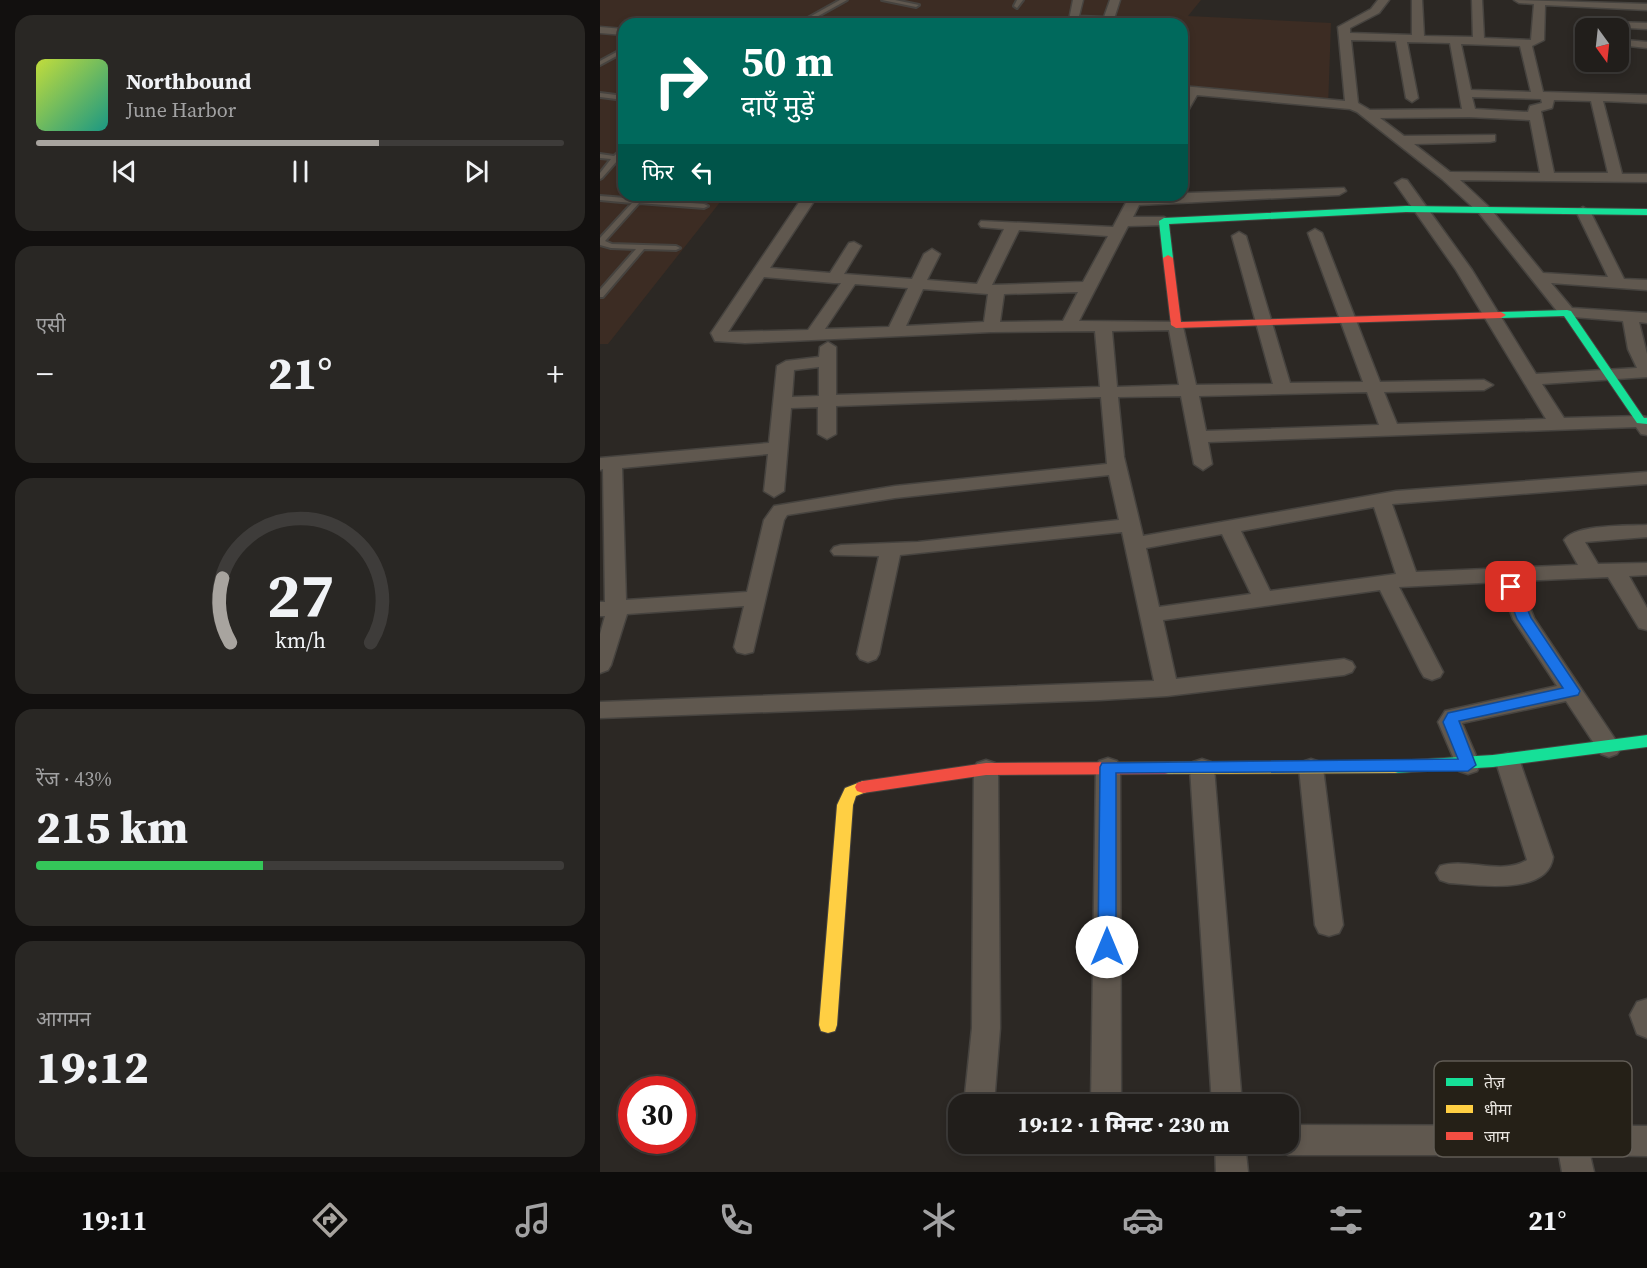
<!DOCTYPE html>
<html lang="hi">
<meta charset="utf-8">
<style>
body{margin:0;font-family:"Source Serif 4","Noto Sans Devanagari",serif;background:#292724;color:#f1f3f6;height:100vh;display:flex;flex-direction:column;font-size:22px;white-space:nowrap}
*{box-sizing:border-box;margin:0}
p{font-size:20px;color:#a2a2a3}
.icon{flex:none;width:33px;height:33px;fill:none;stroke:currentColor;stroke-width:2;stroke-linecap:round;stroke-linejoin:round}
.map{position:relative;flex:1;overflow:hidden}
.sheet{display:flex;flex-direction:column;gap:15px;padding:15px;background:#12100f;width:600px}
.sheet>*{flex:none}
.hud{position:absolute;left:18px;top:18px;width:570px;height:183px;border-radius:18px;box-shadow:0 3px 9px #0003,0 0 0 2px #3e3c3a;background:#00695c;color:#fff;overflow:hidden}
.needle{width:39px;rotate:165deg}
.buttons{position:absolute;left:975px;top:18px;display:grid;gap:12px}
.buttons a{display:grid;place-items:center;width:54px;height:54px;border-radius:12px;background:#211e1b;box-shadow:0 3px 9px #0003,0 0 0 2px #3e3c3a;font-size:30px}
.speed{position:absolute;left:18px;top:1076px;display:flex;gap:12px;font-size:30px;font-weight:700;text-align:center}
.speed>*{display:grid;place-content:center;width:78px;height:78px;border-radius:50%;background:#211e1b;box-shadow:0 3px 9px #0003,0 0 0 2px #3e3c3a;line-height:1}
.speed .limit{border:9px solid #d22;background:#fff;color:#111}
.pin{position:absolute;display:grid;place-items:center;width:51px;height:51px;color:#fff;margin:-26px;border-radius:12px;box-shadow:0 3px 9px #0006}
.me{position:absolute;width:66px;margin:-33px;rotate:0deg;stroke-linejoin:round;filter:drop-shadow(0 0 4px #0008)}
.turn{display:flex;align-items:center;gap:21px;height:126px;padding:0 24px;font-size:27px}
.turn .icon{width:78px;height:78px;stroke-width:2.5}
.turn b{display:block;font-size:42px;line-height:51px}
.then{display:flex;align-items:center;height:57px;padding:0 24px;background:#0003;gap:12px;font-size:22px}
.big{font-size:45px;font-weight:800;line-height:1.1}
.sheet .card{flex:1;display:flex;flex-direction:column;justify-content:center;gap:9px;min-width:0;padding:0 21px;border-radius:18px;background:#292724}
.sheet .dial{align-items:center;gap:0}
.dial svg{height:156px;overflow:visible;fill:none;stroke:#3e3c3a;stroke-width:7;stroke-linecap:round;text-anchor:middle}
.dial text{fill:#f1f3f6;stroke:none}
.song{display:flex;align-items:center;gap:18px}
.cover{width:72px;height:72px;border-radius:9px;background:linear-gradient(135deg,hsl(70 70% 55%),hsl(170 70% 35%))}
.played{height:6px;border-radius:3px;background:linear-gradient(90deg,#a8a49f 65%,#3e3c3a 65%)}
.keys{display:flex;justify-content:space-around;direction:ltr}
.heat{display:flex;justify-content:space-between;align-items:center;font-size:33px;direction:ltr}
.charge{height:9px;border-radius:4px;background:linear-gradient(90deg,#34c759 43%,#3e3c3a 0)}
.trip{position:absolute;left:348px;top:1094px;width:351px;height:60px;border-radius:18px;background:#211e1b;box-shadow:0 3px 9px #0003,0 0 0 2px #3e3c3a;font-weight:800;line-height:60px;text-align:center}
.menu{display:flex;height:96px;justify-content:space-around;align-items:center;background:#0d0c0b;color:#a2a2a3}
.menu .icon{width:42px;height:42px}
.menu .current{color:#a8a49f}
.menu b{font-size:27px;color:#f1f3f6}
main{display:flex;flex:1;min-height:0}
.map>svg:first-child{display:block}
.industrial{fill:#3c2c23}
.lines{fill:none;stroke-linecap:round;stroke-linejoin:round}
.lane-casing{stroke:#46433f;stroke-width:4}
.street-casing{stroke:#46433f;stroke-width:3}
.fast-casing{stroke:#46433f;stroke-width:2}
.slow-casing{stroke:#46433f;stroke-width:2}
.jam-casing{stroke:#46433f;stroke-width:2}
.lane{fill:#60584f;fill-rule:evenodd}
.street{fill:#60584f;fill-rule:evenodd}
.fast{fill:#16e098;fill-rule:evenodd}
.slow{fill:#ffcf43;fill-rule:evenodd}
.jam{fill:#f24e42;fill-rule:evenodd}
.route{fill:#1a73e8;stroke:#114b97;stroke-width:1.5}
.key{fill:#252017;stroke:#605b54;stroke-width:1.5}
.key-label{font-size:16px;fill:#eae6e1}
</style>
<main>
<section class="sheet">
<div class="card">
<div class="song"><i class="cover"></i><div><b>Northbound</b><p>June Harbor</p></div></div>
<div class="played"></div>
<div class="keys"><svg class="icon" aria-label="previous" viewBox="0 0 24 24"><path d="M18 5L8 12l10 7zM5 5v14"/></svg><svg class="icon" aria-label="pause" viewBox="0 0 24 24"><path d="M8 5v14M16 5v14"/></svg><svg class="icon" aria-label="next" viewBox="0 0 24 24"><path d="M6 5l10 7-10 7zM19 5v14"/></svg></div>
</div>
<div class="card"><p>एसी</p>
<div class="heat"><a>−</a><b class="big">21°</b><a>+</a></div>
</div>
<div class="card dial"><svg viewBox="0 0 100 80">
<path d="M14 69A42 42 0 1 1 86 69"/>
<path d="M14 69A42 42 0 0 1 10 36" stroke="#a8a49f"/>
<text x="50" y="56" font-size="32" font-weight="700">27</text>
<text x="50" y="72" font-size="11">km/h</text>
</svg></div>
<div class="card"><p>रेंज · 43%</p><b class="big">215 km</b><div class="charge"></div></div>
<div class="card"><p>आगमन</p><b class="big">19:12</b></div>
</section>
<div class="map">
<svg width="1047" height="1172" viewBox="0 0 1047 1172">
<rect width="100%" height="100%" fill="#2c2824"/>
<path class="industrial" d="M0,0h601l-13,16 143,7 -3,85 -146,-14v-70h-558v171h262l-30,4 -135,2 -113,143h-8z"/>
<g class="lines">
<defs>
<g id="lane">
<path d="M240,0h7l-43,24h-7z"/>
<path d="M282,0h13l24,5 -3,2z"/>
<path d="M417,0h6l-6,8 -3,-2z"/>
<path d="M24,48v4l-24,13v-4z"/>
<path d="M0,93l24,3v4l-24,-3z"/>
<path d="M24,147v6l-22,25 -2,1v-6l11,-14 -11,-1v-4l14,2z"/>
<path d="M0,196l104,8 4,2 -4,2 -65,-5 -34,38 7,3 64,2 4,2 -4,2 -32,-1 -41,48h-3v-7l36,-41 -25,-1 -11,-3v-7l32,-35 -32,-3z"/>
</g>
<g id="street">
<path d="M473,0h10l-4,16 25,1 6,-17h10l-7,22 -24,2 -20,-4z"/>
<path d="M778,0h11l-10,13 -29,15v5l62,2v-35h10l2,36 49,1 -1,-37h10l2,38 47,2 3,-36 -15,-1 -5,-3 133,4v6l-102,-5 -1,35 -12,6 11,46 104,3v8l-44,-2 19,73h25v8l-187,-2 29,27 54,66 65,4 -32,-66 7,-4 7,4 34,68 23,1v10l-96,-7 21,25 75,5v10l-8,-1 8,32v23l-105,7 22,34 77,-2 6,1v18l-6,-1 -5,-7 -428,15 4,22 -9,6 -9,-6 -13,-68 -63,1 6,60 19,79 253,-45 251,-19v12l-255,20 24,68 162,-7 -14,-25c11,-16 64,-14 83,-15v12l-62,5 13,22 49,-1v12l-18,1 18,32v22l-8,-2 -31,-51 -88,4 14,37 87,130 -4,6 -8,3 -8,-3 -35,-53 -104,22 18,42 -3,6 -9,3 -9,-3 -21,-49 7,-11 112,-25 -44,-67 -14,-37 -100,5 44,85 -3,5 -8,3 -8,-3 -3,-5 -41,-82 -217,30 13,59 168,-20 8,3 3,5 -3,5 -8,3 -177,21 -67,4 -500,18v-16l554,-21 -32,-149 -222,23 -21,99 -3,5 -8,3 -8,-3 -3,-5 22,-98 -45,-1 -3,-4 3,-4 7,-2 77,-3 201,-22 -10,-45 -214,23 -108,17 -3,5 -31,132 -8,2 -8,-2 -3,-5 10,-41 -117,8 -16,51 -3,5 -8,3v-39l5,-18h-5v-14h5l-2,-133 -3,1v-12l169,-15 8,-77 9,-5 33,-4 1,-10 8,-5 8,5v48l264,-8 -5,-56 -104,1 -246,11 -30,-2 -4,-8 93,-138h14l-48,73 60,5 19,-30 5,-1 7,4 -17,28 68,5 12,-25 8,-5 8,5 -13,26 50,4 27,-55 -23,-2 -2,-3 2,-3 132,6 17,-32 214,-7 2,3 -7,4 -200,10 -6,12h31l7,4 -7,4 -36,1 -49,95 103,1 14,63 77,-1 -41,-148 7,-4 7,4 44,147 73,-1 -55,-149 7,-4 7,4 58,149 104,-2 9,5 -9,5 -100,2 13,32 149,-5 -90,-149 -61,-87 7,-4 5,1 65,90 64,104 101,-6 -9,-19 -5,-28 -62,-5 -82,-103 -37,-34 -85,-67 -7,-3 -153,-14 -11,19 -4,1v-15l3,-6h-3v-8l163,15 -7,-74 33,-18zM751,40l45,1 10,57 6,4 6,-4 -11,-56 43,1 12,66 -92,1 -12,-7zM861,44l59,2 11,46 -60,-2zM872,97l69,2 1,4 -12,3 -2,6 -53,-3zM954,100l37,1 17,72h-54l-13,-62 11,-3zM869,117l61,3 10,53 -90,-1 -36,-28 76,-2 5,-1v-6l-91,1 -24,-18zM419,230l89,6 -25,46 -91,3zM164,277l70,6h7l-33,47 -80,2zM255,284l53,4 -19,39 -64,2zM323,289l65,5 -4,28 -78,4zM478,292l-15,29 -63,1 4,-28zM569,330l10,55 -62,2 -5,-56zM219,367v29l-27,1 2,-27zM767,392l12,33 -173,6 -7,-35zM501,397l6,67 -212,22 -121,20 -10,14 -17,72 -121,8 -4,-132 146,-14 -4,37 10,6 10,-6 7,-83 27,-1v27l9,5 9,-5v-28zM774,507l22,67 -126,17 -29,-60zM622,534l29,60 -92,13 -13,-59z"/>
<path d="M1014,22l33,1v6l-37,-2 -1,-2z"/>
<path d="M0,27l24,2v6l-24,-2z"/>
<path d="M1018,33l8,7 21,2v6l-28,-3z"/>
<path d="M990,62h10l3,6 -10,2z"/>
<path d="M908,753l9,3 3,6 33,95c-5,39 -76,28 -104,26l-9,-3 -4,-7 4,-7c26,-9 62,10 87,-6l-31,-98 3,-6z"/>
<path d="M508,758l9,3 3,6 1,337h-30l5,-337 3,-6z"/>
<path d="M602,759l9,3 3,6 28,336h-30l-22,-336 3,-6z"/>
<path d="M711,759l9,3 3,6 20,157 -4,8 -10,3 -10,-3 -4,-8 -16,-157 3,-6z"/>
<path d="M386,760l9,3 3,6 2,259 -6,76h-30l8,-76 2,-259 3,-6z"/>
<path d="M1047,999v39l-10,-4 -7,-19 7,-13z"/>
<path d="M688,1125l359,1v30l-57,-1 4,17h-32l-3,-17h-271l-11,-5 -3,-7h14z"/>
<path d="M615,1143h30l3,29h-32z"/>
</g>
<g id="fast">
<path d="M806,206l241,3v6l-241,-3 -237,12 4,34 -5,3 -5,-3 -4,-37 5,-3z"/>
<path d="M967,310l4,1 73,107h3v6l-10,-1 -73,-107 -63,2 -5,-3 5,-3z"/>
<path d="M1047,735v12l-154,20 -98,6 -6,-2 -2,-4 2,-4 6,-2 98,-6z"/>
</g>
<g id="slow">
<path d="M795,761l6,2 2,4 -2,4 -6,2 -230,1 -6,-2 -2,-4 2,-4 6,-2z"/>
<path d="M263,781l6,2 2,4 -2,4 -13,5 -3,9 -16,220 -2,6 -7,2 -7,-2 -2,-6 18,-220 8,-17z"/>
</g>
<g id="jam">
<path d="M568,255l5,3 8,64 320,-10 5,3 -5,3 -325,10 -5,-3 -8,-67z"/>
<path d="M565,762l6,2 2,4 -2,4 -6,2 -179,1 -123,18 -6,-2 -2,-4 2,-4 6,-2 123,-18z"/>
</g>
</defs>
<use href="#lane" class="lane-casing"/>
<use href="#street" class="street-casing"/>
<use href="#fast" class="fast-casing"/>
<use href="#slow" class="slow-casing"/>
<use href="#jam" class="jam-casing"/>
<use href="#lane" class="lane"/>
<use href="#street" class="street"/>
<use href="#fast" class="fast"/>
<use href="#slow" class="slow"/>
<use href="#jam" class="jam"/>
</g>
<path class="route" d="M911,582l7,5 13,31 49,73 -2,4 -119,26 17,44 -8,6 -352,2v174l-3,5 -6,2 -6,-2 -3,-5 2,-180 2,-4 356,-4 -15,-37 5,-9 115,-25 -46,-69 -12,-32z"/>
<rect x="834" y="1061" width="198" height="96" rx="9" class="key"/>
<rect x="846" y="1078" width="27" height="8" fill="#16e098"/>
<rect x="846" y="1105" width="27" height="8" fill="#ffcf43"/>
<rect x="846" y="1132" width="27" height="8" fill="#f24e42"/>
<g class="key-label">
<text x="884" y="1088">तेज़</text>
<text x="884" y="1115">धीमा</text>
<text x="884" y="1142">जाम</text>
</g>
</svg>
<div class="buttons">
<a><svg class="needle" viewBox="-14 -14 28 28"><path d="M0-13l5 13h-10z" fill="#e53935"/><path d="M0 13l5-13h-10z" fill="#a2a2a3"/></svg></a>
</div>
<div class="speed"><div class="limit">30</div></div>
<div class="pin" style="left:911px;top:587px;background:#d93025"><svg class="icon" aria-label="arrive" viewBox="0 0 24 24"><path d="M6 21V4h12l-3 4 3 4H6"/></svg></div>
<svg class="me" style="left:507px;top:947px" viewBox="-20 -20 40 40"><circle r="19" fill="#fff"/><path d="M0-13L10 11 0 6-10 11z" fill="#1a73e8"/></svg>
<div class="trip">19:12 · 1 मिनट · 230 m</div>
<div class="hud">
<div class="turn"><svg class="icon" aria-label="right" viewBox="0 0 24 24"><path d="M7 20v-9h11M14 6l5 5-5 5"/></svg><div><b>50 m</b>दाएँ मुड़ें</div></div>
<div class="then">फिर<svg class="icon" aria-label="left" viewBox="0 0 24 24"><path d="M17 20v-9H6M10 6l-5 5 5 5"/></svg></div>
</div>
</div>
</main>
<nav class="menu">
<b>19:11</b>
<svg class="icon current" aria-label="directions" viewBox="0 0 24 24"><path d="M12 3l9 9-9 9-9-9zM9 14v-3h6M13 9l2 2-2 2"/></svg>
<svg class="icon" aria-label="music" viewBox="0 0 24 24"><path d="M9 18V5l10-2v13"/><circle cx="6" cy="18" r="3"/><circle cx="16" cy="16" r="3"/></svg>
<svg class="icon" aria-label="phone" viewBox="0 0 24 24"><path d="M5 4h4l2 5-3 2q2 4 5 5l2-3 5 2v4C11 20 4 13 5 4z"/></svg>
<svg class="icon" aria-label="climate" viewBox="0 0 24 24"><path d="M12 3v18M4 7l16 10M4 17L20 7"/></svg>
<svg class="icon" aria-label="car" viewBox="0 0 24 24"><path d="M5 17H2v-5l4-1 3-4h7l3 4 3 1v5h-3M9 17h6M6 11h13"/><circle cx="7" cy="17" r="2"/><circle cx="17" cy="17" r="2"/></svg>
<svg class="icon" aria-label="filters" viewBox="0 0 24 24"><path d="M4 7h16M4 17h16"/><circle cx="9" cy="7" r="2"/><circle cx="15" cy="17" r="2"/></svg>
<b>21°</b>
</nav>
